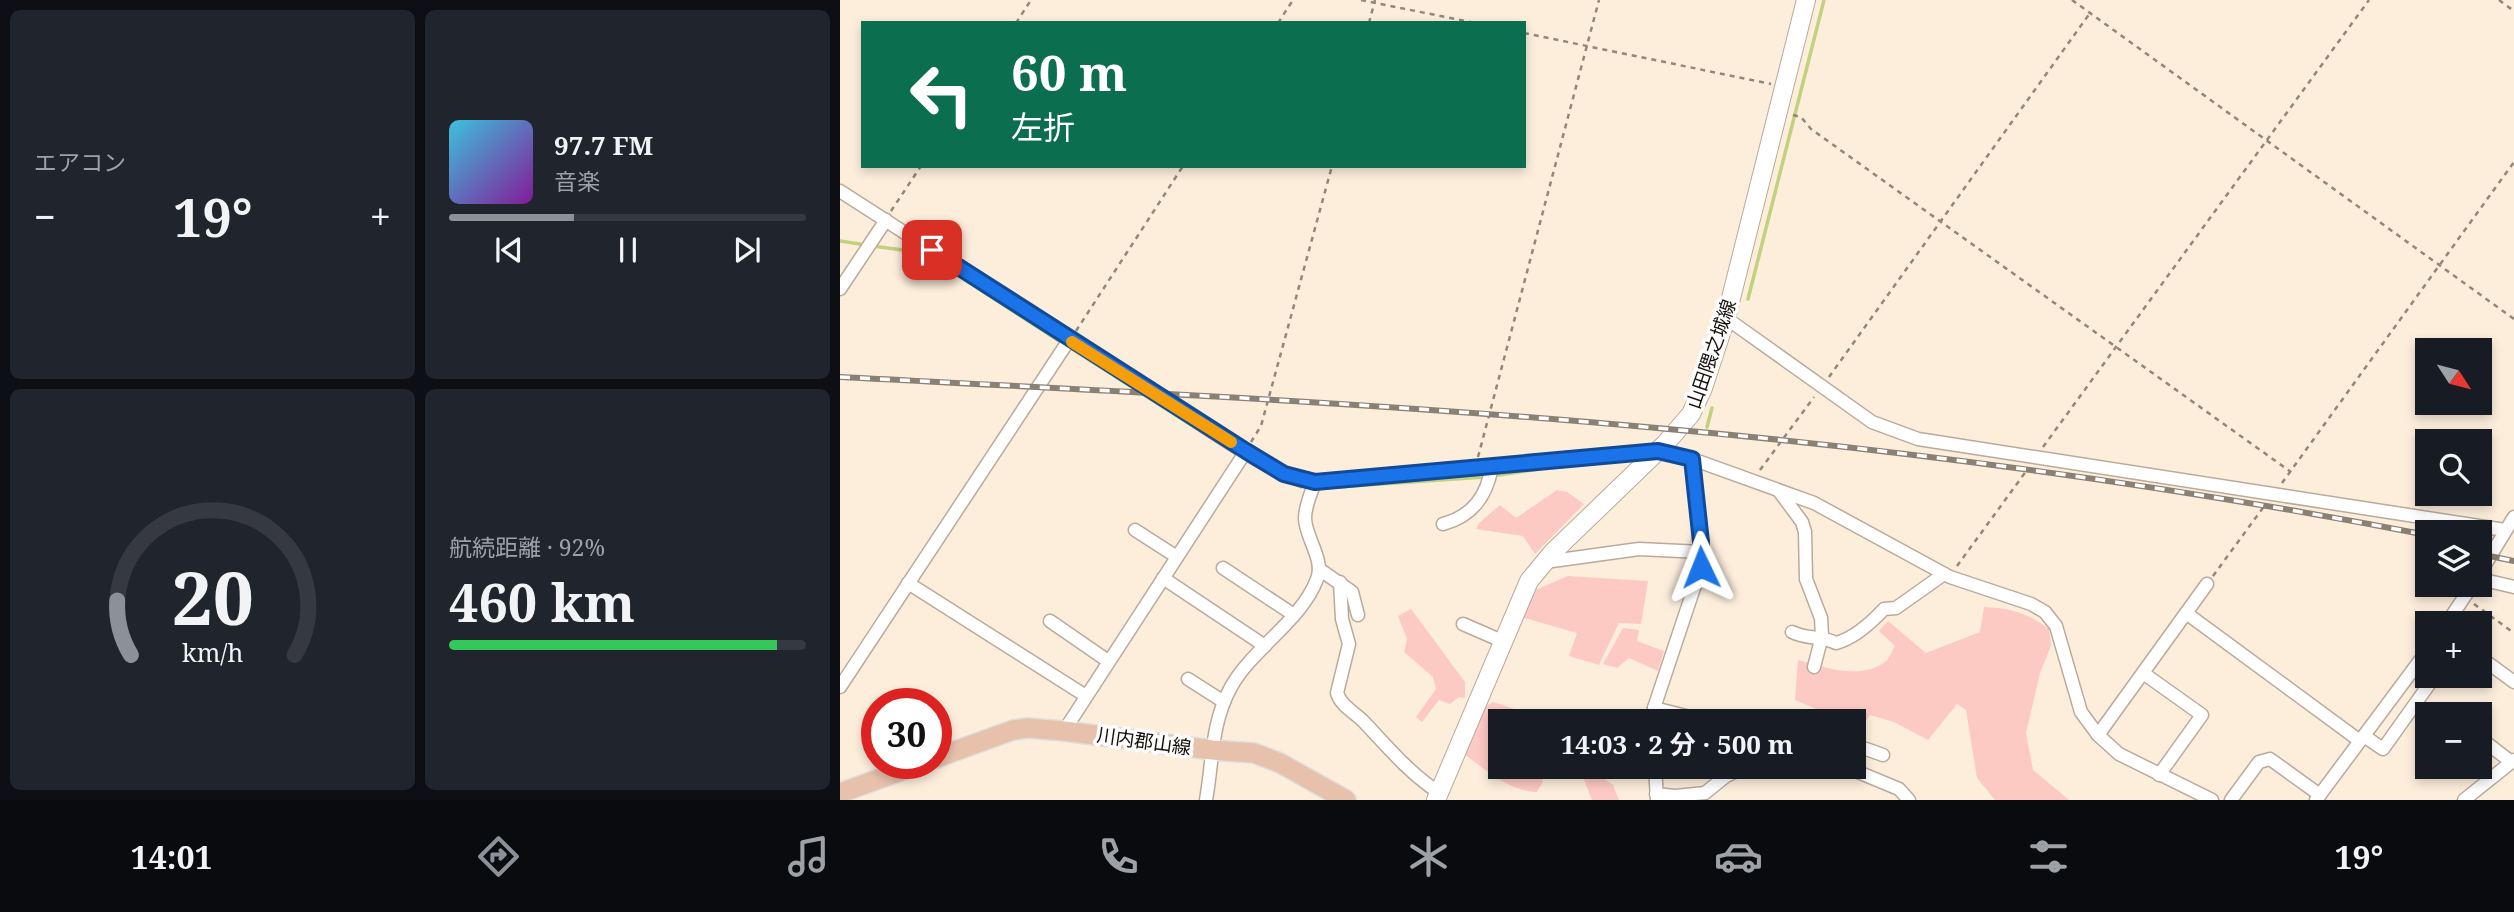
<!DOCTYPE html>
<html lang="ja">
<meta charset="utf-8">
<style>
body{margin:0;font-family:"Noto Serif","Noto Sans JP",serif;background:#20242c;color:#f1f3f6;height:100vh;display:flex;flex-direction:column;font-size:26px;white-space:nowrap}
*{box-sizing:border-box;margin:0}
p{font-size:23px;color:#9ea1a6}
.icon{flex:none;width:38px;height:38px;fill:none;stroke:currentColor;stroke-width:2;stroke-linecap:round;stroke-linejoin:round}
.map{position:relative;flex:1;overflow:hidden}
.side{display:flex;flex-direction:column;gap:10px;padding:10px;background:#0d0f14;width:840px}
.side>*{flex:none}
.top-card{position:absolute;left:21px;top:21px;width:665px;height:147px;border-radius:0px;box-shadow:0 4px 10px #0003;background:#0b6e4f;color:#fff;overflow:hidden}
.needle{width:46px;rotate:126deg}
.tools{position:absolute;left:1575px;top:338px;display:grid;gap:14px}
.tools a{display:grid;place-items:center;width:77px;height:77px;border-radius:0px;background:#171b24;box-shadow:0 4px 10px #0003;font-size:35px}
.speed{position:absolute;left:21px;top:688px;display:flex;gap:14px;font-size:35px;font-weight:700;text-align:center}
.speed>*{display:grid;place-content:center;width:91px;height:91px;border-radius:50%;background:#171b24;box-shadow:0 4px 10px #0003;line-height:1}
.speed .limit{border:10px solid #d22;background:#fff;color:#111}
.pin{position:absolute;display:grid;place-items:center;width:60px;height:60px;color:#fff;margin:-30px;border-radius:14px;box-shadow:0 4px 10px #0006}
.me{position:absolute;width:77px;margin:-38px;rotate:358deg;stroke-linejoin:round;filter:drop-shadow(0 0 5px #0008)}
.turn{display:flex;align-items:center;gap:24px;height:147px;padding:0 35px;font-size:32px}
.turn .icon{width:91px;height:91px;stroke-width:2.5}
.turn b{display:block;font-size:49px;line-height:60px}
.big{font-size:52px;font-weight:700;line-height:1.1}
.side .widget{flex:1;display:flex;flex-direction:column;justify-content:center;gap:10px;min-width:0;padding:0 24px;border-radius:10px;background:#20242c}
.side .dial{align-items:center;gap:0}
.dial svg{height:182px;overflow:visible;fill:none;stroke:#363941;stroke-width:7;stroke-linecap:round;text-anchor:middle}
.dial text{fill:#f1f3f6;stroke:none}
.song{display:flex;align-items:center;gap:21px}
.cover{width:84px;height:84px;border-radius:10px;background:linear-gradient(135deg,hsl(190 70% 55%),hsl(290 70% 35%))}
.played{height:7px;border-radius:4px;background:linear-gradient(90deg,#8c9099 35%,#363941 35%)}
.keys{display:flex;justify-content:space-around;direction:ltr}
.heat{display:flex;justify-content:space-between;align-items:center;font-size:38px;direction:ltr}
.charge{height:10px;border-radius:5px;background:linear-gradient(90deg,#34c759 92%,#363941 0)}
.side .tiles{flex:1;display:grid;gap:10px;grid-template-columns:repeat(2,1fr)}
.trip{position:absolute;left:648px;top:709px;width:378px;height:70px;border-radius:0px;background:#171b24;box-shadow:0 4px 10px #0003;font-weight:700;line-height:70px;text-align:center}
.menu{display:flex;height:112px;justify-content:space-around;align-items:center;background:#090b0e;color:#9ea1a6}
.menu .icon{width:49px;height:49px}
.menu .on{color:#8c9099}
.menu b{font-size:32px;color:#f1f3f6}
main{display:flex;flex:1;min-height:0}
.map>svg:first-child{display:block}
.green{fill:#fdc9c3}
.lines{fill:none;stroke-linecap:round;stroke-linejoin:round}
.stream{stroke:#c1d17e;stroke-width:3.5}
.street-casing{stroke:#b9aa9a;stroke-width:15}
.secondary-casing{stroke:#b9aa9a;stroke-width:20}
.primary-casing{stroke:#dededd;stroke-width:22}
.path{stroke:#92877b;stroke-width:2.5;stroke-dasharray:5 5;stroke-linecap:butt}
.street{stroke:#fff;stroke-width:12}
.secondary{stroke:#fff;stroke-width:18}
.primary{stroke:#e7c1ac;stroke-width:19}
.rail-casing{stroke:#8a8074;stroke-width:6}
.rail{stroke:#fdfdfd;stroke-width:3.5;stroke-dasharray:10;stroke-linecap:butt}
.route-casing{stroke:#114b97;stroke-width:18}
.route{stroke:#1a73e8;stroke-width:12}
.slow{stroke:#f59e0b;stroke-width:12}
.labels{text-anchor:middle;dominant-baseline:central;stroke-width:7;stroke-linejoin:round;paint-order:stroke}
.street-label{font-size:19px;fill:#15100a;stroke:#fdfdfd}
</style>
<main>
<section class="side">
<div class="tiles">
<div class="widget"><p>エアコン</p>
<div class="heat"><a>−</a><b class="big">19°</b><a>+</a></div>
</div>
<div class="widget">
<div class="song"><i class="cover"></i><div><b>97.7 FM</b><p>音楽</p></div></div>
<div class="played"></div>
<div class="keys"><svg class="icon" aria-label="previous" viewBox="0 0 24 24"><path d="M18 5L8 12l10 7zM5 5v14"/></svg><svg class="icon" aria-label="pause" viewBox="0 0 24 24"><path d="M8 5v14M16 5v14"/></svg><svg class="icon" aria-label="next" viewBox="0 0 24 24"><path d="M6 5l10 7-10 7zM19 5v14"/></svg></div>
</div>
<div class="widget dial"><svg viewBox="0 0 100 80">
<path d="M14 69A42 42 0 1 1 86 69"/>
<path d="M14 69A42 42 0 0 1 8 45" stroke="#8c9099"/>
<text x="50" y="56" font-size="32" font-weight="700">20</text>
<text x="50" y="72" font-size="11">km/h</text>
</svg></div>
<div class="widget"><p>航続距離 · 92%</p><b class="big">460 km</b><div class="charge"></div></div>
</div>
</section>
<div class="map">
<svg width="1674" height="800" viewBox="0 0 1674 800">
<rect width="100%" height="100%" fill="#fdeedc"/>
<g class="green">
<path d="M717,490l10,2 17,12 -49,50 -12,-18 -47,-7 3,-6 21,-18 16,13z"/>
<path d="M728,576l80,5 -7,43 -22,-1 -20,42 -30,-9 8,-23 -56,-16 12,-26z"/>
<path d="M1144,607c27,1 43,6 65,22l2,17 -11,27 -14,60 7,37 36,30h-74l-18,-22 -11,-68 -9,-6 -29,36 -34,-18 -24,-7 -17,23v-17h-19l1,-4 -40,-17 3,-40c26,7 64,21 88,1 4,-3 6,-11 9,-15l-16,-15 9,-10 38,32 54,-21z"/>
<path d="M571,609l54,73v16l-6,-1 -9,7 -11,-4 -17,22 -6,-5 20,-28 -3,-12 -29,-25 3,-13 -9,-23z"/>
<path d="M783,628l16,2 -2,11 27,10 -6,20 -29,-13 -12,10 -14,-4z"/>
<path d="M653,702l39,13 -1,6h-31v45l37,1 6,15 -6,10c-28,0 -56,-26 -77,-41l18,-40z"/>
<path d="M739,767h14l1,4 19,14 6,15h-27z"/>
</g>
<g class="lines">
<g class="stream">
<path d="M0,241l26,4"/>
<path d="M33,246l51,7 138,90"/>
<path d="M908,299l76,-299"/>
<path d="M229,347l141,90"/>
<path d="M867,427l5,-19"/>
<path d="M418,467l43,20"/>
<path d="M652,476l61,-9"/>
<path d="M483,488l162,-11"/>
</g>
<defs>
<g id="street">
<path d="M0,191c112,71 223,145 335,216 38,24 96,69 140,75l343,-31 34,8 122,44 136,74 81,27 14,8 11,14 25,86 17,23 21,19 93,46"/>
<path d="M0,289l46,-69"/>
<path d="M886,318l146,104 46,17 587,91"/>
<path d="M939,491l23,31 3,10 1,47 15,39 1,18 -8,31"/>
<path d="M603,524c30,-8 44,-28 49,-58"/>
<path d="M295,530l42,27"/>
<path d="M705,562l94,-13 62,3"/>
<path d="M383,568l71,47"/>
<path d="M479,569l33,23 6,23"/>
<path d="M1640,573l34,-56"/>
<path d="M323,578l102,68"/>
<path d="M1640,579l34,8"/>
<path d="M500,582l2,37 7,25 -12,49c4,13 17,19 26,28 24,25 45,51 75,71"/>
<path d="M68,583l178,113"/>
<path d="M1346,613l174,128"/>
<path d="M210,621l58,40"/>
<path d="M1607,623l26,-39"/>
<path d="M623,624l39,17"/>
<path d="M952,632c16,8 28,3 44,11 19,-5 35,-20 48,-34l12,-1 48,-34"/>
<path d="M1640,657l34,25"/>
<path d="M1303,673l59,42 -43,60"/>
<path d="M348,679l36,23"/>
<path d="M0,687l229,-347"/>
<path d="M814,708l52,13"/>
<path d="M814,721v-13l47,-141v-25l-9,-83"/>
<path d="M224,731l182,-280"/>
<path d="M1258,735l109,-151"/>
<path d="M1524,736l19,13 52,-73"/>
<path d="M1640,738l30,23"/>
<path d="M1013,750l13,-1 17,6"/>
<path d="M815,766l2,34"/>
<path d="M816,794l19,2 30,-3 21,-17 17,-8 86,3 17,-4 53,22 10,11"/>
<path d="M366,800c7,-39 5,-77 25,-113 21,-38 71,-67 86,-108 8,-19 -12,-42 -12,-61 0,-12 6,-25 10,-36"/>
<path d="M1391,800l28,-38 11,-3 50,36"/>
<path d="M1476,800l111,-149"/>
<path d="M1624,800l50,-40"/>
</g>
<path id="secondary" d="M596,800l93,-219 24,-29 112,-108 26,-30 12,-26 23,-70 80,-318"/>
<g id="primary">
<path d="M96,758l77,-28 15,-2 36,3 148,19 42,3 26,10 66,37"/>
<path d="M0,793l83,-30"/>
</g>
</defs>
<use href="#street" class="street-casing"/>
<use href="#secondary" class="secondary-casing"/>
<use href="#primary" class="primary-casing"/>
<g class="path">
<path d="M521,0l114,23"/>
<path d="M1232,0l442,319"/>
<path d="M1659,0l15,11"/>
<path d="M176,23l15,-23"/>
<path d="M438,23l15,-23"/>
<path d="M529,23l6,-23"/>
<path d="M684,33l247,51"/>
<path d="M953,115l8,2 10,12 480,343"/>
<path d="M51,211l30,-45"/>
<path d="M236,331l107,-165"/>
<path d="M989,377l261,-364"/>
<path d="M411,442l10,-16 71,-260"/>
<path d="M1203,447l326,-447"/>
<path d="M638,457l121,-457"/>
<path d="M920,470l54,-73"/>
<path d="M1442,483l232,-321"/>
<path d="M1117,566l70,-96"/>
<path d="M1373,576l52,-71"/>
<path d="M1634,604l40,29"/>
</g>
<use href="#street" class="street"/>
<use href="#secondary" class="secondary"/>
<use href="#primary" class="primary"/>
<defs>
<g id="rail">
<path d="M0,377c272,14 545,26 817,51 258,23 516,58 770,107"/>
<path d="M1640,554l34,7"/>
</g>
</defs>
<use href="#rail" class="rail-casing"/>
<use href="#rail" class="rail"/>
</g>
<g class="lines">
<defs>
<path id="route" d="M92,250l314,201 38,23 31,8 343,-31 34,8 9,83v25"/>
</defs>
<use href="#route" class="route-casing"/>
<use href="#route" class="route"/>
<path class="slow" d="M232,342l159,100"/>
</g>
<g class="labels">
<g class="street-label">
<text transform="translate(871 354) rotate(-71)">山田隈之城線</text>
<text transform="translate(304 741) rotate(8)">川内郡山線</text>
</g>
</g>
</svg>
<div class="tools">
<a><svg class="needle" viewBox="-14 -14 28 28"><path d="M0-13l5 13h-10z" fill="#e53935"/><path d="M0 13l5-13h-10z" fill="#9ea1a6"/></svg></a>
<a><svg class="icon" aria-label="search" viewBox="0 0 24 24"><circle cx="10" cy="10" r="6"/><path d="M15 15l6 6"/></svg></a>
<a><svg class="icon" aria-label="layers" viewBox="0 0 24 24"><path d="M12 4l9 5-9 5-9-5zM3 14l9 5 9-5"/></svg></a>
<a>+</a>
<a>−</a>
</div>
<div class="speed"><div class="limit">30</div></div>
<div class="pin" style="left:92px;top:250px;background:#d93025"><svg class="icon" aria-label="arrive" viewBox="0 0 24 24"><path d="M6 21V4h12l-3 4 3 4H6"/></svg></div>
<svg class="me" style="left:861px;top:567px" viewBox="-20 -20 40 40"><path d="M0-17L14 15 0 8-14 15z" fill="#1a73e8" stroke="#fff" stroke-width="4"/></svg>
<div class="trip">14:03 · 2 分 · 500 m</div>
<div class="top-card">
<div class="turn"><svg class="icon" aria-label="left" viewBox="0 0 24 24"><path d="M17 20v-9H6M10 6l-5 5 5 5"/></svg><div><b>60 m</b>左折</div></div>
</div>
</div>
</main>
<nav class="menu">
<b>14:01</b>
<svg class="icon on" aria-label="directions" viewBox="0 0 24 24"><path d="M12 3l9 9-9 9-9-9zM9 14v-3h6M13 9l2 2-2 2"/></svg>
<svg class="icon" aria-label="music" viewBox="0 0 24 24"><path d="M9 18V5l10-2v13"/><circle cx="6" cy="18" r="3"/><circle cx="16" cy="16" r="3"/></svg>
<svg class="icon" aria-label="phone" viewBox="0 0 24 24"><path d="M5 4h4l2 5-3 2q2 4 5 5l2-3 5 2v4C11 20 4 13 5 4z"/></svg>
<svg class="icon" aria-label="climate" viewBox="0 0 24 24"><path d="M12 3v18M4 7l16 10M4 17L20 7"/></svg>
<svg class="icon" aria-label="car" viewBox="0 0 24 24"><path d="M5 17H2v-5l4-1 3-4h7l3 4 3 1v5h-3M9 17h6M6 11h13"/><circle cx="7" cy="17" r="2"/><circle cx="17" cy="17" r="2"/></svg>
<svg class="icon" aria-label="filters" viewBox="0 0 24 24"><path d="M4 7h16M4 17h16"/><circle cx="9" cy="7" r="2"/><circle cx="15" cy="17" r="2"/></svg>
<b>19°</b>
</nav>
